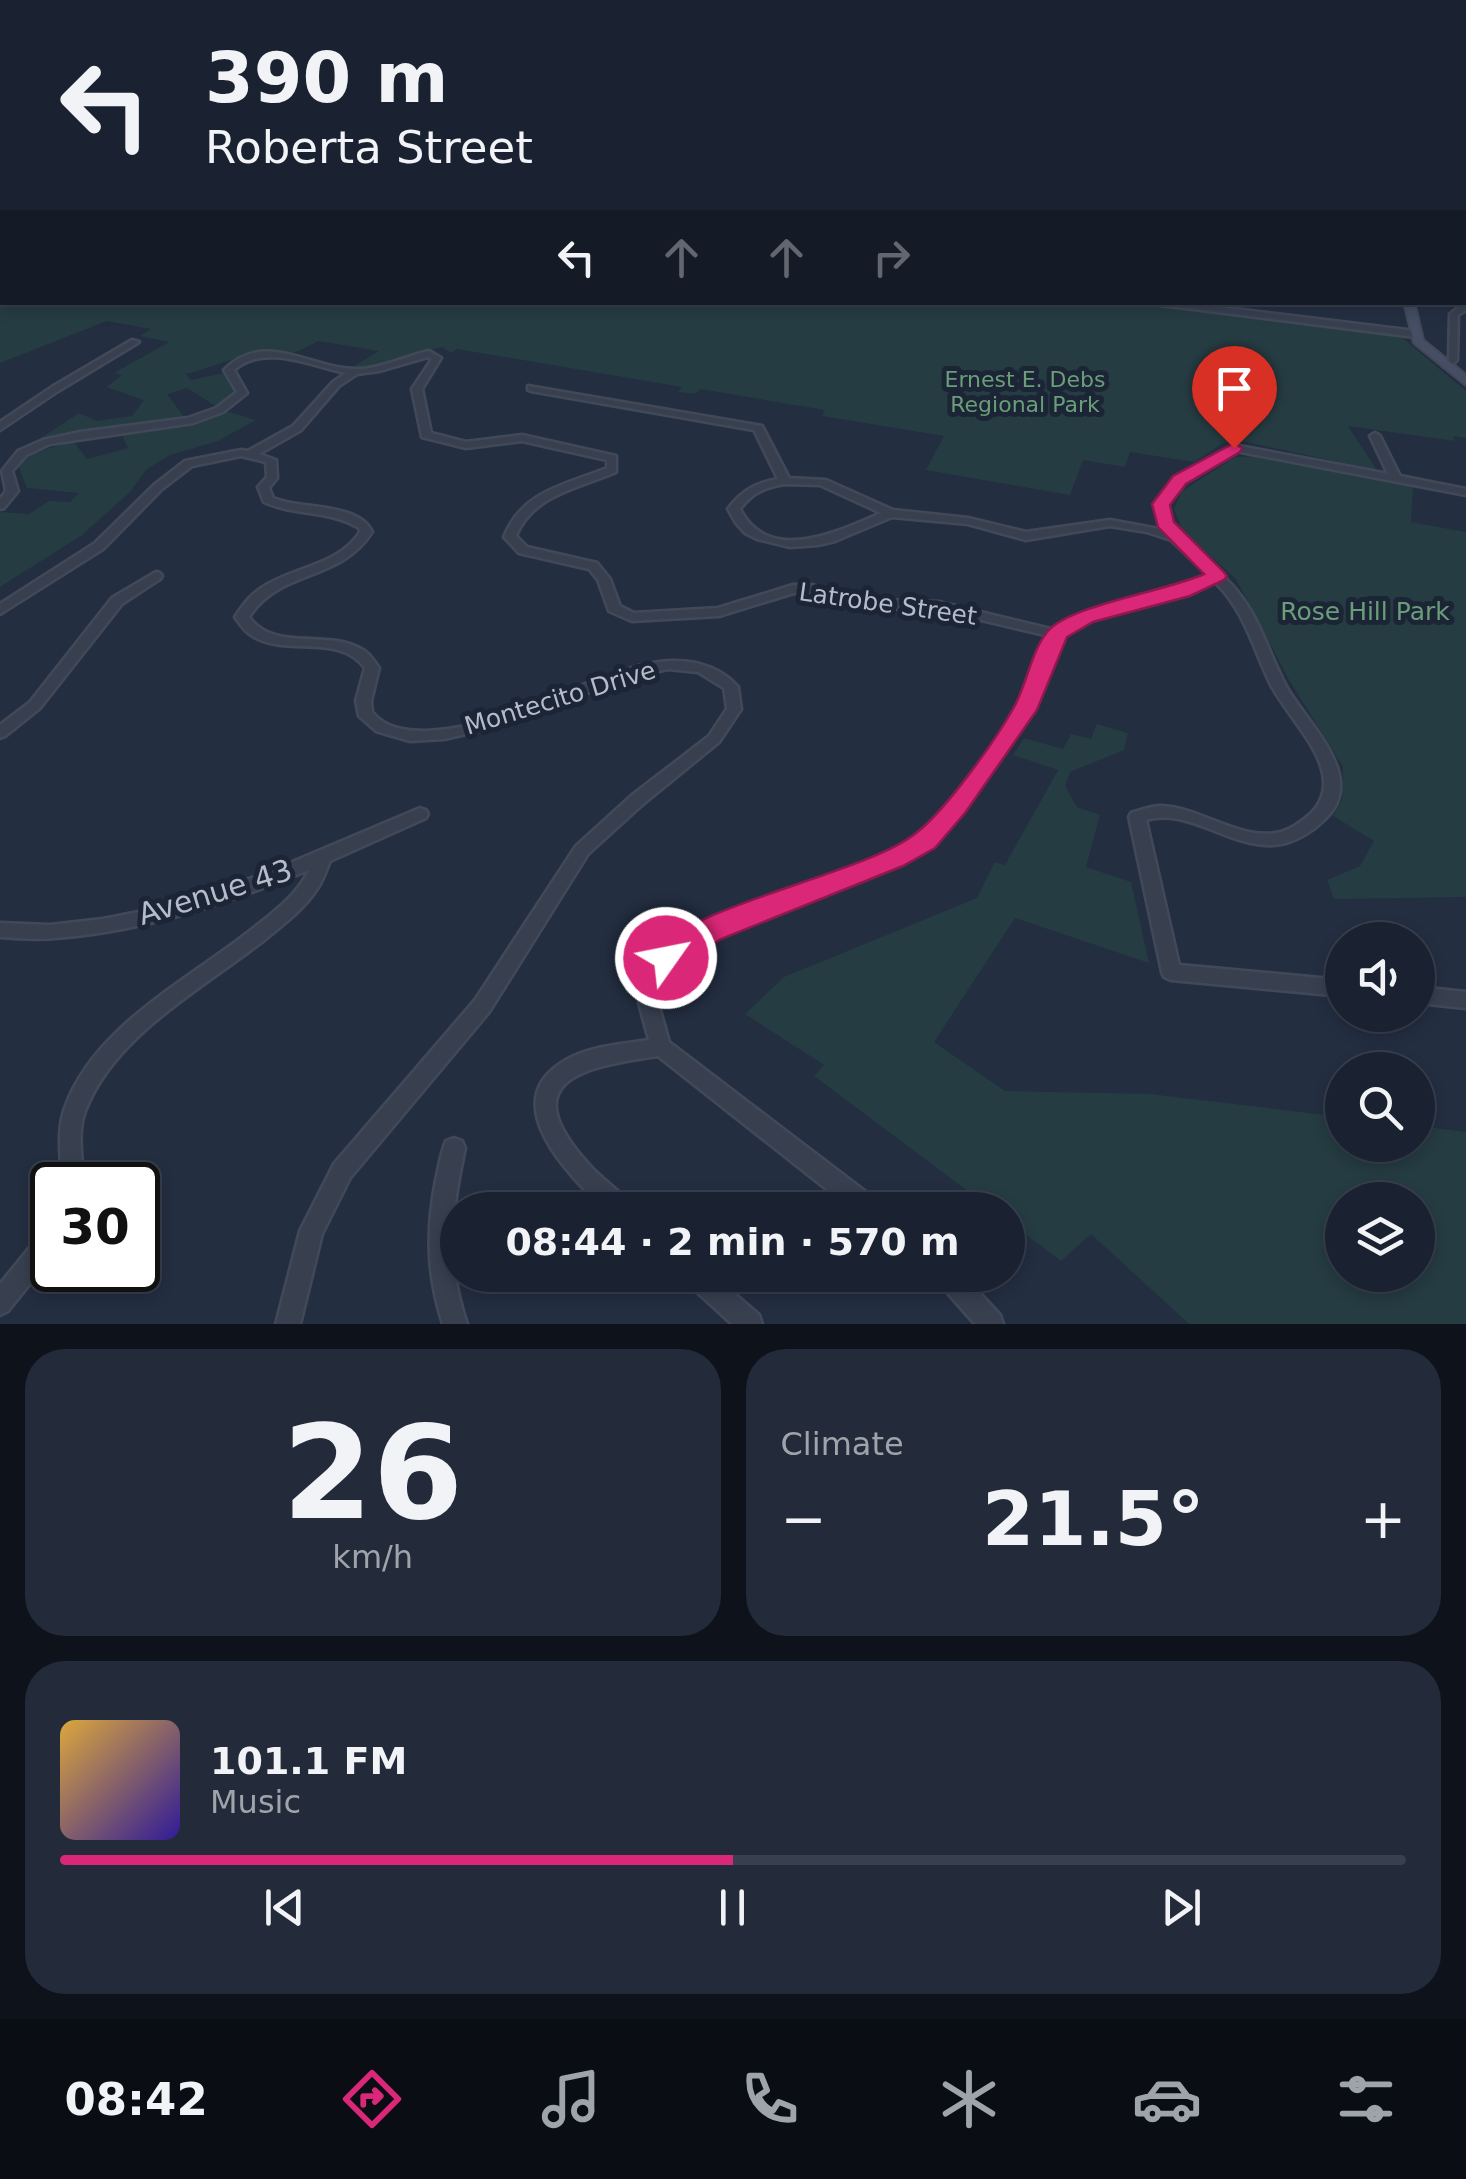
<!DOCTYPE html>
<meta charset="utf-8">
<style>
body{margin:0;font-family:"DejaVu Sans",sans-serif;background:#232a39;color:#f1f3f6;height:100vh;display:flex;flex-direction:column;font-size:38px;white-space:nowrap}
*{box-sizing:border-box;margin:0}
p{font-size:32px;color:#9fa4ab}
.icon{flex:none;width:55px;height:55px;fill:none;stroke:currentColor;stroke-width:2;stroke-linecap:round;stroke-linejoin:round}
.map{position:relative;height:1324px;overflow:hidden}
.panel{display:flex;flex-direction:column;gap:25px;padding:25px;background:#0e131b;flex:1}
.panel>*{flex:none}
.guide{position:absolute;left:0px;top:0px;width:1468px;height:305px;box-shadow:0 5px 15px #0003,0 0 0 2px #383f4d;background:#1a2231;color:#f1f3f6;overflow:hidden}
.buttons{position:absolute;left:1325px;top:922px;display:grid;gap:20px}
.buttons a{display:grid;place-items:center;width:110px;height:110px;border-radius:50%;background:#1a2231;box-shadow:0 5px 15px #0003,0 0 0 2px #383f4d;font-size:50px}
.speed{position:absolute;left:30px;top:1162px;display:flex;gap:20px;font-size:50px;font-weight:700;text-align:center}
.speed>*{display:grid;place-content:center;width:130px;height:130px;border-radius:50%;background:#1a2231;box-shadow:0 5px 15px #0003,0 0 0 2px #383f4d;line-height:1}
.speed .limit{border:5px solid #111;border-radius:15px;background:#fff;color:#111}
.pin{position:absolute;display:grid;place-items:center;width:85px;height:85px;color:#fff;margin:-102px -42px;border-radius:50% 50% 50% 0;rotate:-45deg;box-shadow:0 0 10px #0007}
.pin .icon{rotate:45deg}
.me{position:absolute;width:110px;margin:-55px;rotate:57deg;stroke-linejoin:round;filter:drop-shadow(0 0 8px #0008)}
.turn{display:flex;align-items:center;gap:35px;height:210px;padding:0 40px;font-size:45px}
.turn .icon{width:130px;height:130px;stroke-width:2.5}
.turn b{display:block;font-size:70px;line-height:85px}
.lanes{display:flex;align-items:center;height:95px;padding:0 40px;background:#0003;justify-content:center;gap:50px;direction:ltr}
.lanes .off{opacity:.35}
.big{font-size:75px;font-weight:700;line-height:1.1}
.panel .widget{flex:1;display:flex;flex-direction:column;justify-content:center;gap:15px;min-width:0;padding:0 35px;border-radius:40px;background:#232a39}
.panel .dial{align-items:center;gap:0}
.dial b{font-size:130px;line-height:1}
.song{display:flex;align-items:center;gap:30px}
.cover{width:120px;height:120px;border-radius:15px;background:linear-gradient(135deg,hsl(40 70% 55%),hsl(250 70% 35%))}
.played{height:10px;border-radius:5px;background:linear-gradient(90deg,#db2777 50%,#383f4d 50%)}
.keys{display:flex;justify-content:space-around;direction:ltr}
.heat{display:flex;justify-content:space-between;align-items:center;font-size:55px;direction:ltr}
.panel .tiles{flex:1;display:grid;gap:25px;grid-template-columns:1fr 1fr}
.widget:last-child{grid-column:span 2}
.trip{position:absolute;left:440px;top:1192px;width:585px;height:100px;border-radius:50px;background:#1a2231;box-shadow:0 5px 15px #0003,0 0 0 2px #383f4d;font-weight:700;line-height:100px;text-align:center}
.menu{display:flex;height:160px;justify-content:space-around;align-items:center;background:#0a0e14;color:#9fa4ab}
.menu .icon{width:70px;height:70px}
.menu .current{color:#db2777}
.menu b{font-size:45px;color:#f1f3f6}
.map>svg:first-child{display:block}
.green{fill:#253c42;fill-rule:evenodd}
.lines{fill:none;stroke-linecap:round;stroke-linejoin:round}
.street-casing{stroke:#414959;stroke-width:5}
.secondary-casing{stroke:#414959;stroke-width:4}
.primary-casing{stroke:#414959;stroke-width:5}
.street{fill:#384050;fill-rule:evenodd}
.secondary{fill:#454e64;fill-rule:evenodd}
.primary{fill:#555f70;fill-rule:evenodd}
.route{fill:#db2777;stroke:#8e194d;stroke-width:2.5}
.labels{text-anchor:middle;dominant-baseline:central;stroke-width:10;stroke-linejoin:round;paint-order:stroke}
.far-park-label{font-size:22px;fill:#6a9d79;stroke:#1c2535}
.street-label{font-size:25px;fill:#b4bbcb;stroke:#1c2535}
.park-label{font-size:25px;fill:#6a9d79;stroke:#1c2535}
.near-street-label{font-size:30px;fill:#b4bbcb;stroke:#1c2535}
</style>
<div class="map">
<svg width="1466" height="1324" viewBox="0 0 1466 1324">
<rect width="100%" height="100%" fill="#232e41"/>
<g class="green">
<path d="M0,139l2,163 1225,1 -1,9 173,23 67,56v47l-13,-2 2,5 -107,-15 29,44 -136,-29 -18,2 -29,19 -64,-10 -5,15 -42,-7 -13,35 -144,-25 18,-34 -122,-20 3,-6 -125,-21 -5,5 -17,-2 4,-5 -225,-38 -6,4 -9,-6 -78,21 -10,-2 25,-15 -61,-10c-36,21 -34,10 -70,15 -20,3 -41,13 -62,18l5,6 33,-7 11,18 -18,16 -30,-19 -20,6 18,24 -158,29 52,-34 18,8 35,-5 12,-16 -38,-13 16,-12 -8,-2 55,-31 -29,-6 11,-7 -44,-8 -107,42z"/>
<path d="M222,410l34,10 -38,21 -48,14 -23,14 -17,23 -48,43 -82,52v-75l29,2 20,-13 21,1 9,-9 -52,-5 -9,-23 6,-9 49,-15 14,18 41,-11 -7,-15 55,-7z"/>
<path d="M1262,456l151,30 -2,36 55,10v365l-132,2 -7,-19 33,-14 14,-25 -41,-25 9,-17 1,-32 -54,-87 -53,-101 -53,-48 -9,-22 8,-18 53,-34z"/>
<path d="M1097,724l31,9 -4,17 -54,22 -5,14 12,21 23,8 -14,52 45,15 18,81 -134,-45 -81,124 71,49 145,3 192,23v28h76v-19l48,6v192h-277l-98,-90 -30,27 -53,-40v-11h-15l-179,-134 10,-11 -79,-51 39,-37 193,-79 18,-36 10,3 53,-95 -45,-15 11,-17 39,11 8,-15 20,5zM1342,1200h76v75h-76z"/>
</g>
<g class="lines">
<defs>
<g id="street">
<rect x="1465" y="158" width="1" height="4"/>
<rect x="1465" y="172" width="1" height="4"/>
<rect x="1465" y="220" width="1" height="4"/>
<rect x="1465" y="238" width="1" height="5"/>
<rect x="1465" y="279" width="1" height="5"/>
<path d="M1177,302l238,29 4,3 -4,3 -254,-32 -4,-2z"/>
<path d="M1463,304h3v6l-8,5 -1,45 -7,7h-6l-2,-2 7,-6 1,-45z"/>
<path d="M132,340l7,2 -81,49 -58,39v-8l52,-35z"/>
<path d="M429,351l12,7 -19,31 9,44 35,9 56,-7 94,21v16c-37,16 -84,23 -100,64l11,11 70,16 13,16 10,27 14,7 84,-5 75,-23h19l45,14 82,3 116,28 27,-17 96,-24 30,-14 -37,-35 -24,-8 -37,-6 -84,14 -58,-16 -76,-7 -57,24 -17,4 -28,2 -33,-8 -12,-6 -9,-10 -8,-14c14,-19 28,-26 50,-30l-24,-49 -223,-39 -3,-1v-4l234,40 27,52 37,2 67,30 75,8 58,14 84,-12 54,10 -7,-13 -2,-13 20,-26 59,-33 154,29 -18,-38 5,-3 5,3 20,40 66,13v6l-230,-44 -53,31 -16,22c6,40 47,58 70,87 23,28 32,63 49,95 20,37 83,91 39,133 -11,11 -23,19 -39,24 -49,13 -93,-37 -140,-23l33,145 163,15v16l-171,-16 -7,-3 -2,-5 -33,-155 2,-4c10,-3 20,-7 30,-7 40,1 79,36 120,26 10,-3 19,-9 27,-16 46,-40 -19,-94 -38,-133 -17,-36 -26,-73 -55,-101l-29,13 -95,24 -26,16 -11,18 -14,41 -19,34 -48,69 -30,37 -12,12 -33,19 -151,56 -46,23 -32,28 -11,31 11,39 210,160 3,8h-29l-195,-154c-86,12 -145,29 -63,115 13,13 30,23 37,39h-27c-37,-36 -111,-109 -39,-150 25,-14 56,-16 83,-20l-10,-37 16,-41 33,-28 46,-23 152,-54 33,-19 43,-48 45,-64 19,-32 14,-41 9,-17 -110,-26 -83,-3 -45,-14h-17l-75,23 -87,5 -23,-10 -11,-31 -9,-11 -70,-16 -15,-16c18,-46 61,-52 103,-69v-8l-85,-19 -56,7 -44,-11 -10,-48 20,-30 -4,-2 -49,14 -22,3 -18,12 -38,44 -42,24 17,6 1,18 -8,10 4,10c27,12 86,4 99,34 -33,51 -91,36 -123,85 26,36 79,11 114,33 7,4 11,11 16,18l-8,33 1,11c14,17 35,19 55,19 64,-3 123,-36 183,-56 21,-7 44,-15 67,-14 23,0 46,9 61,26l3,22 -22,33 -76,62 -55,50 -99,158 -139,166 -28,56 -22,90h-24l24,-93 34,-67 141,-164 101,-154 55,-50 78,-60 18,-27 -3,-21 -26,-16 -30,-3 -28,6 -33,11 -119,43 -44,10 -34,2 -34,-10 -17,-15 -3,-15 9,-33c-27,-36 -79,-10 -114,-33 -7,-4 -11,-11 -16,-18 8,-12 15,-22 28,-30 32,-21 75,-21 97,-55l-1,-4c-29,-18 -64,-12 -95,-26l-6,-15 9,-10 -1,-15 -25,-6 -49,10 -30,23 -59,60 -103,65v-10l95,-61 59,-58 31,-24 56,-11 7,1 45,-25 40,-44 13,-9c-35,-7 -81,-30 -112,-3l13,23 -24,19 -30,11 -143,21 -24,11 -14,16 6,20 -14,17 -4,1v-10l6,-8 -4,-20 16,-20 25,-11 37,-8 108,-14 28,-10 21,-16 -13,-22c41,-42 89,1 136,-1 23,-1 46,-13 69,-18zM785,484l35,1 61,28c-42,18 -112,53 -141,-4 12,-16 25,-22 45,-25z"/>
<path d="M156,572l4,1 2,3 -2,3 -38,25 -82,104 -35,28 -5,2v-13l30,-23 82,-104z"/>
<path d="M420,808l6,2 2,4 -2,4 -96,43c-4,9 -7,20 -13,28 -12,19 -32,34 -49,48 -61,49 -152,96 -182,172 -10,22 -3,52 -3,76h-22c1,-25 -5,-53 4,-77 28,-81 123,-128 186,-178 22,-17 46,-35 58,-60 -81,33 -166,62 -254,68 -18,2 -37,0 -55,-1v-14l50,2 53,-6 56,-11 105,-34z"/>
<path d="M1418,987l48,5v16l-48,-5z"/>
<path d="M454,1138l8,3 3,7c-14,66 -20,111 2,176h-24c-16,-49 -17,-93 -7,-144 3,-13 5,-27 10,-39z"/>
<path d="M52,1227v29l-44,55 -8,4v-31l44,-54z"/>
<path d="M683,1275h30l46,40 3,9h-30l-45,-41z"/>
<path d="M935,1275h28l37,40 3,9h-28l-36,-41z"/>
</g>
<g id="secondary">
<rect x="1465" y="161" width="1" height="4"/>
<path d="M1404,302h10l9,38 43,35v10l-52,-42z"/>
</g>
<rect id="primary" x="1465" y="197" width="1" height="6"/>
</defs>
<use href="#street" class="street-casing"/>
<use href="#secondary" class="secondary-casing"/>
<use href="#primary" class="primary-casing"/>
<use href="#street" class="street"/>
<use href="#secondary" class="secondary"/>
<use href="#primary" class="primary"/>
</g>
<linearGradient id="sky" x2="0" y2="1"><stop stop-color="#131924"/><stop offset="0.43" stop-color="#3f4c65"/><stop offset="1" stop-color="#3f4c65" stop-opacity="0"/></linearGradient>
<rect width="1466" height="324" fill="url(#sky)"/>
<path class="route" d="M1234,443l8,5 -2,4 -54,32 -16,21 4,17 50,50 3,4 -3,4 -34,16 -97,26 -26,15 -30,73 -72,103 -30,35 -32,18 -182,73 -44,28 -11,4 -11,-4 -4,-9c26,-51 214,-83 265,-125 29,-22 80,-93 98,-126 13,-23 17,-56 34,-76 22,-26 119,-40 156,-57l-46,-47 -6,-23 21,-28z"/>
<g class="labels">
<g class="far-park-label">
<text x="1025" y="379">Ernest E. Debs<tspan x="1025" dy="25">Regional Park</tspan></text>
</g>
<g class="street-label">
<text transform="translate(888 604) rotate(8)">Latrobe Street</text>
<text transform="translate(560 698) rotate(-17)">Montecito Drive</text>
</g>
<g class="park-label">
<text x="1365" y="611">Rose Hill Park</text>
</g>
<g class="near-street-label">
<text transform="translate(215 892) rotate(-17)">Avenue 43</text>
</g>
</g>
</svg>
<div class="buttons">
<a><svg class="icon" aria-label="sound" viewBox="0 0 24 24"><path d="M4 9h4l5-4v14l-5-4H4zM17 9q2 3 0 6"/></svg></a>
<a><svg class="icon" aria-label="search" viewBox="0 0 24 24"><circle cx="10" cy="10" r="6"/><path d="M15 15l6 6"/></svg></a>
<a><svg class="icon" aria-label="layers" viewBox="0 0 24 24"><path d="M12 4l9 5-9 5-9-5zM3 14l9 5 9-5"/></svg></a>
</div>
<div class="speed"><div class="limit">30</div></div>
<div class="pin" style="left:1234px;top:448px;background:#d93025"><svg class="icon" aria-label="arrive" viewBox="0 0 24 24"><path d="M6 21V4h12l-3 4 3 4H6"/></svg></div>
<svg class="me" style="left:666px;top:958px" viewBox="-20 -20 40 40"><circle r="17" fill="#db2777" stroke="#fff" stroke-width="3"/><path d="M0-11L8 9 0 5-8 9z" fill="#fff"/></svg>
<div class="trip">08:44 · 2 min · 570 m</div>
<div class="guide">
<div class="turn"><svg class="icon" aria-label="left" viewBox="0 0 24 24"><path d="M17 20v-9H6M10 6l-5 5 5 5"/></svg><div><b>390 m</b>Roberta Street</div></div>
<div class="lanes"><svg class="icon" aria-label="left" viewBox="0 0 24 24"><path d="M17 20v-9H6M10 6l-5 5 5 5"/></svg><svg class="icon off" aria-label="ahead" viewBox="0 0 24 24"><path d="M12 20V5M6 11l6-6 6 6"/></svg><svg class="icon off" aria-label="ahead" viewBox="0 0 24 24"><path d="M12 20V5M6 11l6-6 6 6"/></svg><svg class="icon off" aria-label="right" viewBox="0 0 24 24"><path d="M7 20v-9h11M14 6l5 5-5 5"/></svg></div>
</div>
</div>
<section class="panel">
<div class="tiles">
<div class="widget dial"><b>26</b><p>km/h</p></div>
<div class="widget"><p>Climate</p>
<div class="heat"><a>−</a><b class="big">21.5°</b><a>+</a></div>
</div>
<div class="widget">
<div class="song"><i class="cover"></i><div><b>101.1 FM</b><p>Music</p></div></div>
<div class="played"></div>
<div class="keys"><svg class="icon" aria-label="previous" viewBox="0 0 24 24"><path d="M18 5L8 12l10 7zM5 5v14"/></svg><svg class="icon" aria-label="pause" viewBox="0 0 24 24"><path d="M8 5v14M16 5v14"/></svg><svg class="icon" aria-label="next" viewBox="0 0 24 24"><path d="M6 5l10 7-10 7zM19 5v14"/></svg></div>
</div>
</div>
</section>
<nav class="menu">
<b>08:42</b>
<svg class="icon current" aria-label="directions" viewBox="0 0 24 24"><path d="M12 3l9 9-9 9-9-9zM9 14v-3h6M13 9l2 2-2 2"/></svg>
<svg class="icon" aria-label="music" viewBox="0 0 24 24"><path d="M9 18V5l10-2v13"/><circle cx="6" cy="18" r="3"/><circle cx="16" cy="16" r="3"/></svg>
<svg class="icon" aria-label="phone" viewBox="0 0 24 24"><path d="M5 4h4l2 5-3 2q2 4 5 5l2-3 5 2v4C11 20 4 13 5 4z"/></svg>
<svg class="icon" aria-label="climate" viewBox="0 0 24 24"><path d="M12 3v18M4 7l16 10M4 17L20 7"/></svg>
<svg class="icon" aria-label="car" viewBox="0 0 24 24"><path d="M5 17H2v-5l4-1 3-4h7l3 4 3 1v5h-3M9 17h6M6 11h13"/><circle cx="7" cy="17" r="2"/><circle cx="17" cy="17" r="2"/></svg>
<svg class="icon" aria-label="filters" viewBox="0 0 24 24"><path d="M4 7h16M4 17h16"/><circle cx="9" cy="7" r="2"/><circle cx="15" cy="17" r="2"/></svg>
</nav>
